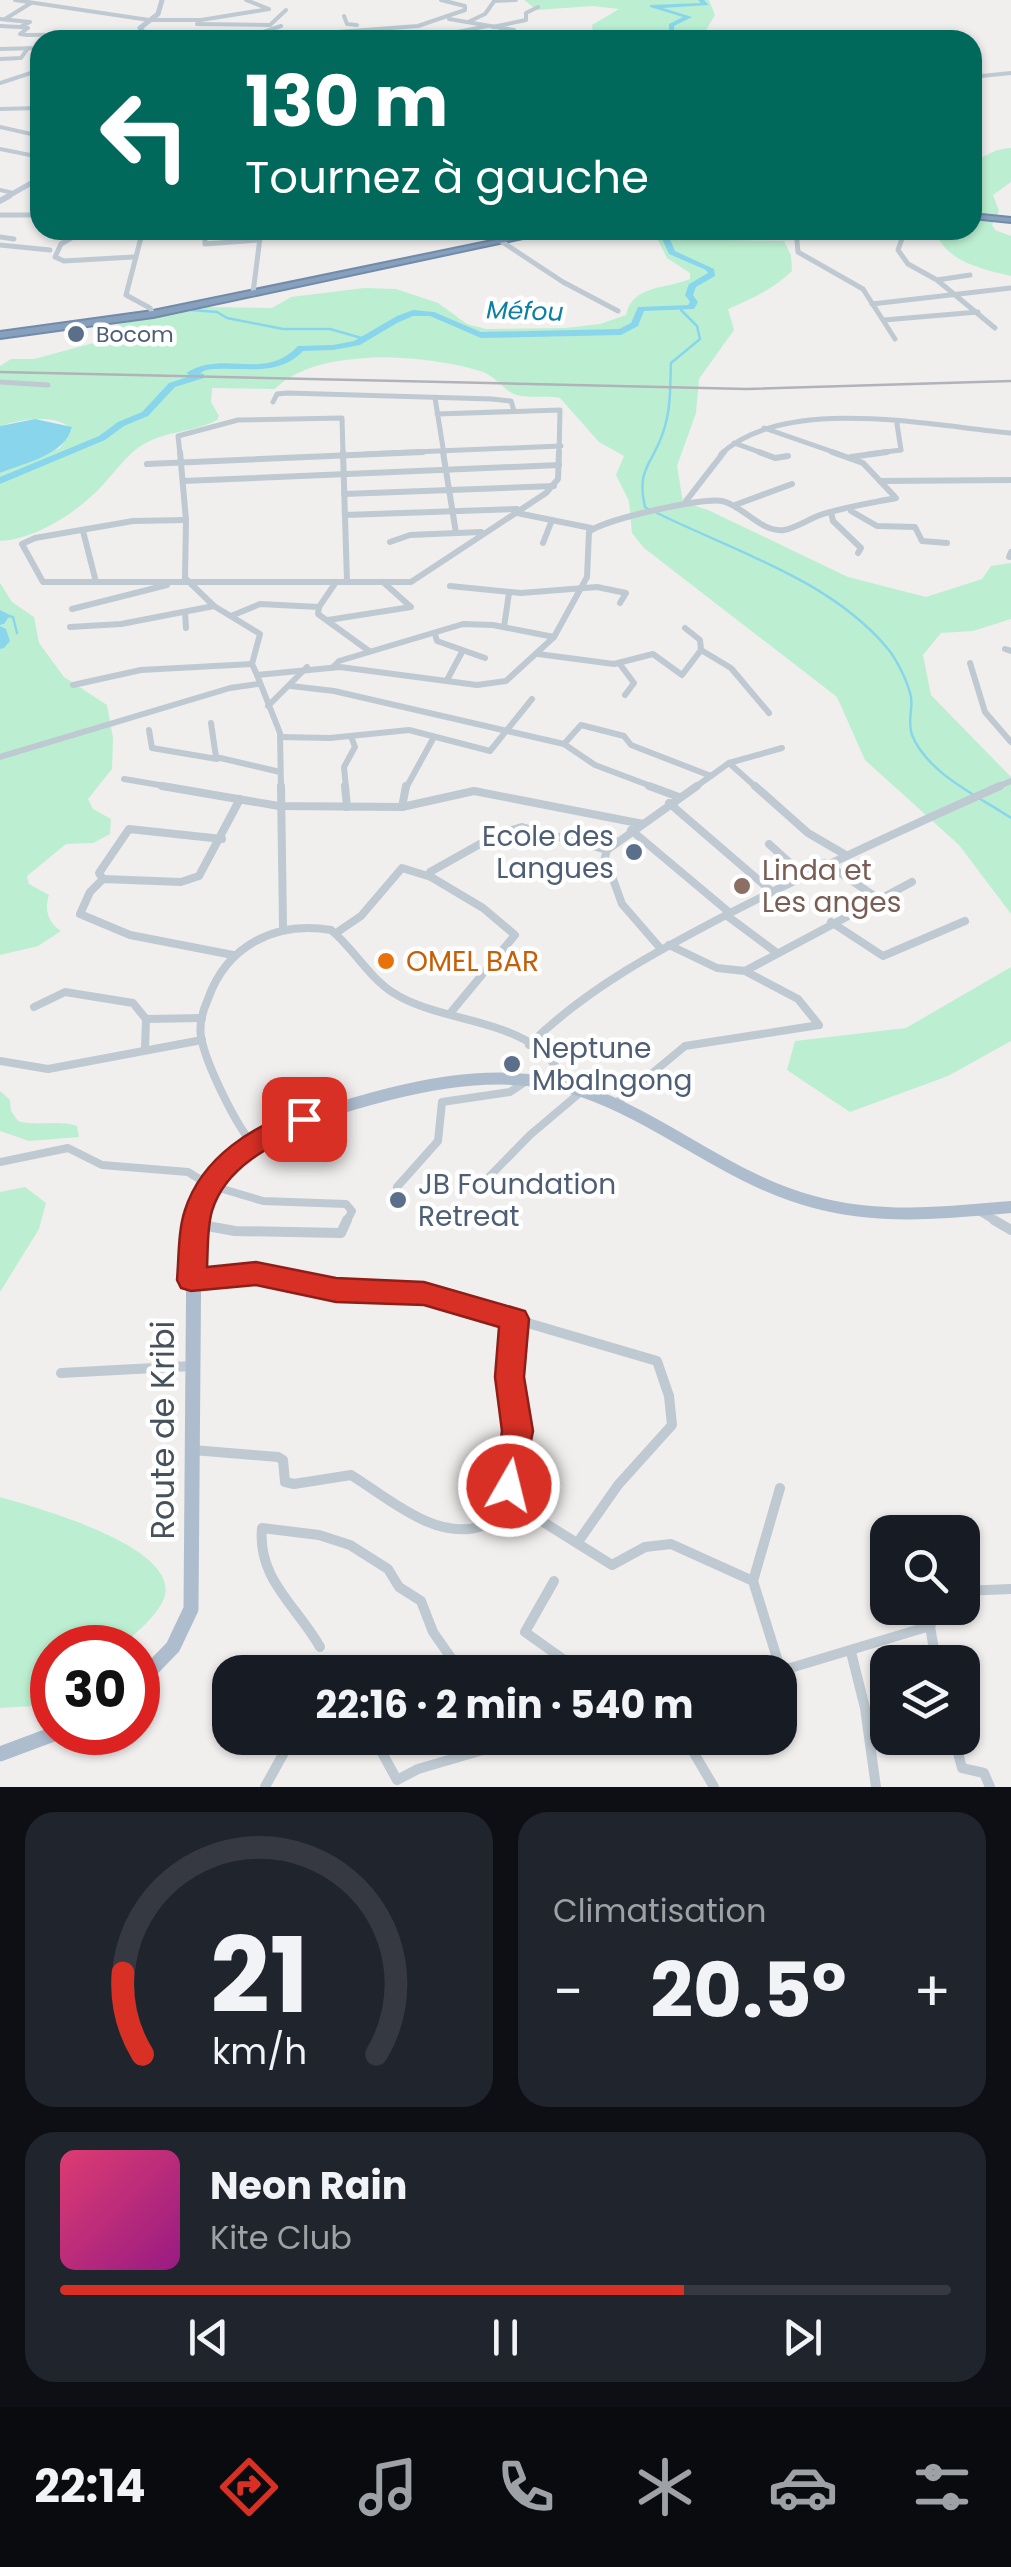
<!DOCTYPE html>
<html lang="fr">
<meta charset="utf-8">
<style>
body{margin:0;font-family:Poppins,sans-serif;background:#20242c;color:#f1f3f6;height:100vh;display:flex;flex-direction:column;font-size:38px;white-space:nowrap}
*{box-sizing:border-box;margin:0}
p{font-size:32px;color:#9ea1a6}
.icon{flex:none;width:55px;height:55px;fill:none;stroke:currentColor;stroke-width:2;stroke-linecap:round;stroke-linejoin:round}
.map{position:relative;height:1787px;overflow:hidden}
.panel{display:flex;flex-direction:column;gap:25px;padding:25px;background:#0d0f14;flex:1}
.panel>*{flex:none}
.top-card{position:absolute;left:30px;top:30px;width:952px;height:210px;border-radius:30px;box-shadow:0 2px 8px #0004;background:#00695c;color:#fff;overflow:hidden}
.buttons{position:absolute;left:870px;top:1515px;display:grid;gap:20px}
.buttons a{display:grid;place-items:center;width:110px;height:110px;border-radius:20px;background:#171b24;box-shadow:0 2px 8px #0004;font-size:50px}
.speed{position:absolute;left:30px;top:1625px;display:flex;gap:20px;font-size:50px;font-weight:700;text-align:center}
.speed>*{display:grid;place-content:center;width:130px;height:130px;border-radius:50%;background:#171b24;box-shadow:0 2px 8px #0004;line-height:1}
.speed .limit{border:15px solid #d22;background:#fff;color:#111}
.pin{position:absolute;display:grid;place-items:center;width:85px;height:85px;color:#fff;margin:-42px;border-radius:20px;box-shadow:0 5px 15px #0006}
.me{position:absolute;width:110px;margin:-55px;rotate:8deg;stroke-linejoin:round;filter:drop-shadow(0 0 8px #0008)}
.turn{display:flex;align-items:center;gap:35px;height:210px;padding:0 50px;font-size:45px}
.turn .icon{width:130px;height:130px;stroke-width:2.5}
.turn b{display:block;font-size:70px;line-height:85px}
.big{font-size:75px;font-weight:700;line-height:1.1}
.panel .widget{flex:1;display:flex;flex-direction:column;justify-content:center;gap:15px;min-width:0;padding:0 35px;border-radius:30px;background:#20242c}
.panel .dial{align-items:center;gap:0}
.dial svg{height:260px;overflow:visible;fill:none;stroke:#363941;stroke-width:7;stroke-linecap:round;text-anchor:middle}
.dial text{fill:#f1f3f6;stroke:none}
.song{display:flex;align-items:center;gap:30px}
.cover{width:120px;height:120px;border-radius:15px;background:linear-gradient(135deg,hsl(340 70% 55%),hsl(310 70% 35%))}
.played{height:10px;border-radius:5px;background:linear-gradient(90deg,#d93025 70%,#363941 70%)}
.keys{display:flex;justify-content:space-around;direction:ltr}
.heat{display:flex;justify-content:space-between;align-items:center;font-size:55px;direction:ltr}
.panel .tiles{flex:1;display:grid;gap:25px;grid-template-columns:1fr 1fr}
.widget:last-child{grid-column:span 2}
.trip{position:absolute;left:212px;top:1655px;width:585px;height:100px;border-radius:30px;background:#171b24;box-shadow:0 2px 8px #0004;font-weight:700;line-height:100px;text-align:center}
.tabs{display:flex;height:160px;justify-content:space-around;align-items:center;background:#090b0e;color:#9ea1a6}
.tabs .icon{width:70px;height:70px}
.tabs .on{color:#d93025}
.tabs b{font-size:45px;color:#f1f3f6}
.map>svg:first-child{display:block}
.green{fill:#bcefd1}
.water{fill:#89d6ec}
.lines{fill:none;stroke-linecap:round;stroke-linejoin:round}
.stream{stroke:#89d6ec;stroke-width:2.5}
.river{fill:#89d6ec;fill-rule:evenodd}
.highway-casing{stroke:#718ba9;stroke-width:4}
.street-far4{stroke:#bfc9d1;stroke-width:4}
.street-far3{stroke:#bfc9d1;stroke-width:5}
.street-far2{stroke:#bfc9d1;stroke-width:6}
.street-far1{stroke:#bfc9d1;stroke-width:8}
.street{stroke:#bfc9d1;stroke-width:10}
.secondary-far1{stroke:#bfc9d5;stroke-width:5}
.secondary{stroke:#bfc9d5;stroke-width:6}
.primary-far1{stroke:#aebdce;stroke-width:12}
.primary{stroke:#aebdce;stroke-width:15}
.highway{fill:#86a0be;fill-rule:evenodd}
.rail{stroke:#b0b3b9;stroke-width:2.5}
.route{fill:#d93025;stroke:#8d1f18;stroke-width:2.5}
.service-dot{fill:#5c6f8a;stroke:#fff;stroke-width:4}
.education-dot{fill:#8d6e63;stroke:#fff;stroke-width:4}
.food-dot{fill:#e8710a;stroke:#fff;stroke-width:4}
.labels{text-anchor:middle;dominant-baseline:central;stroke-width:9;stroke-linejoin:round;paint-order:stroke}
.far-service-label{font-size:22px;fill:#4e5e75;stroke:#fff;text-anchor:start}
.far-water-label{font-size:25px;font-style:italic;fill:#0b80a2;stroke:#fff}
.service-label{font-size:28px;fill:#4e5e75;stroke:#fff;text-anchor:start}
.education-label{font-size:28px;fill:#785e54;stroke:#fff;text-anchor:start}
.food-label{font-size:28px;fill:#c56008;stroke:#fff;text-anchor:start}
.near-street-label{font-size:32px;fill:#46515c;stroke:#fff}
</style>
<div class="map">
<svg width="1011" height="1787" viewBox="0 0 1011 1787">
<rect width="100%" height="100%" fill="#f1eeee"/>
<g class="green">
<path d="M524,0h185l6,15 -9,15 -22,10h-122l31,-9 -1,-6 27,-16 -27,-3 -55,4z"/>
<path d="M1011,148v34l-18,13 6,16 -7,14 3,5 16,6v40c-25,-6 -61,-13 -73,-39l7,-7h27l1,-70c15,-3 18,-11 38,-12z"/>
<path d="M653,230h13l6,9 112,2 7,14 1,16c-17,17 -42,29 -64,38l6,21 -35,49 -3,34 -19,53 6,36 25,8 140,67 78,20 56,-18 9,-13 20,-3v56l-38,12 -32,2 -18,22 8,40 80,82v137l-52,-69 -94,-85 -28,-63 -193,-149 -12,-15 -3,-32 -13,-26 8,-19 -25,-14 -39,-44c-13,-3 -34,1 -46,-4 -11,-5 -18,-17 -31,-22 -54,-18 -166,-26 -208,17l-63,-1 -1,14 8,14 -2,4c-22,12 -51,11 -73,24 -17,10 -29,28 -43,43 -25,26 -65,52 -101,54v-68l60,-25 12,-18c-14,-17 -51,-11 -72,-4v-60l11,-7h23l67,-18 4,-4 -3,-5 20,-9 77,-16 73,1 19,-11 73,-9 32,1 42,14 29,21 19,5 79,-1 35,-4 26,-9c6,-30 40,-26 64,-36v-6l-23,-15z"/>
<path d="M0,583l12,19 22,15 5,26 25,34 43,28 6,33 -1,31 -24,30 5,10 18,10 -1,15 -17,9 -27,1 -39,32 2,8 20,11c-5,14 -1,28 12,36l-23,15 -38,9z"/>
<path d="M1011,967v74l-63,35 -98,36 -63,-42 8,-29 111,-13z"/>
<path d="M0,1091l10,9 1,11 7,10c21,6 40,-2 59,5l2,11 -50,4 -29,-10z"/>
<path d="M25,1187l21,16 -7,26 -39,63v-100z"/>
<path d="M0,1497c34,10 176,48 165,98 -4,18 -32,41 -46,52l-67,1v57l-52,3z"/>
</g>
<path class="water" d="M35,419l37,8c-6,28 -48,36 -72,46v-47z"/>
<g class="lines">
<g class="stream">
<path d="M191,310l26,2 10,6 56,11h47l35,10"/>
<path d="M650,510l-5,-3c-10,-41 11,-45 20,-81 6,-20 5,-42 6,-63l29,-24 -3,-13 -16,-16"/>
<path d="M657,513c77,38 174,67 231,136 9,11 20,33 23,48 2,13 -4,24 1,38 16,39 66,61 99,83"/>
<path d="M8,616l5,1 4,16"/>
</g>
<g class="river">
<path d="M698,0h6l5,5 -46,3 29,9 -18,9v8l-20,6h-10l25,-8v-8l14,-7 -33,-10v-2l51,-2z"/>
<path d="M658,230h8l9,21 39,18 1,7 -19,11 -3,8 5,7 -4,7 -50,2 -6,15 -17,9 -140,3 -51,-22h-17l-16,7 -37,22 -27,5 -30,1c-26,28 -63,14 -97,19l-6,3 4,1v4l-29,9 -27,29 -24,10 -19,14 -105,44v-7l99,-41 19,-14 24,-10 27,-29 22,-7 -5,-3c39,-24 78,9 112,-27l35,-1 21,-4 43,-25 16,-6 21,2 47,20 138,-3 12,-6 7,-16 50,-2 2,-3 -5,-7 4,-11 19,-11 -2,-3 -37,-16z"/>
<path d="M0,610l10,5 -6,9 -4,1z"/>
<path d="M0,626l6,3 4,12 -6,7 -4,1z"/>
</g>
<defs>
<g id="highway">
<path d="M972,214l39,4v4l-39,-4z"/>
<path d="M545,230h15l-407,87 -153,21v-6l153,-21z"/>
</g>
</defs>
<use href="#highway" class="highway-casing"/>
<g class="street-far4">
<path d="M15,0l134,20h52l68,-11 -23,-9"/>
<path d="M494,1l22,-1"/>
<path d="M344,16l3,8 10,1"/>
<path d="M0,19l30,3 -10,5 -20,-1"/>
<path d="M5,19l26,-16"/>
<path d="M449,19l65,11"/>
<path d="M468,22l17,-8 10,-14"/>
<path d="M197,24l73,1 16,-15"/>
<path d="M20,27l8,1 -8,6 7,1 115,-1"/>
<path d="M493,27l33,-7v-7l12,-6"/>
<path d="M502,29l-3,6 11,5"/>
<path d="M254,35l27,-9"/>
<path d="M451,35l6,4 15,-2"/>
<path d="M230,40l188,-14 47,-16v-4l-24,-6"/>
<path d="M419,40l68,-14"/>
<path d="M0,49l40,-1"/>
<path d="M0,59l21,-1 7,-10"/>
<path d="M972,77l39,-4"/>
<path d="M0,83l40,-13"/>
<path d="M0,109l40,-1"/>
<path d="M0,127l40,9"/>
<path d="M0,149l40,8"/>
<path d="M0,190l13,3"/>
</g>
<g class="street-far3">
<path d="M0,215h40"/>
<path d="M85,230l-24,14 -6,13 9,4 69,-4"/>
<path d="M143,230l-17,65 24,13 3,6"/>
<path d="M205,230v14l53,-4"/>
<path d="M484,230l79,52 55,29"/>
<path d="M796,230l2,22 65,37 32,50"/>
<path d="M905,230l-7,20 10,14 29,16 58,48"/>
<path d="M0,237l14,2"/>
<path d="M0,245l50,5"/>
<path d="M937,280l33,-5"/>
<path d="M253,293l8,-63"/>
<path d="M872,304l139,-16"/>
<path d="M884,320l94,-8"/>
<path d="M0,382l48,3"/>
<path d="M435,398l9,56"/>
<path d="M273,402l4,-8 10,-1 205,6 19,2 3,10"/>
<path d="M437,414l123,-4 -1,44"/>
<path d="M764,428l75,26"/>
<path d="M734,443l31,11"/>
<path d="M180,454l-2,-18 60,-16 104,-2 1,36"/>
<path d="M366,454l195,-8"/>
<path d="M721,454c65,-60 209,-28 290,-21"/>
<path d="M869,454l32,-4 -4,-26"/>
</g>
<g class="street-far2">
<path d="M180,452l6,68 -1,58 29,28 46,28 -8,30 5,11"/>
<path d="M343,452l4,130"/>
<path d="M443,452l13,81"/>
<path d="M759,452l16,6 13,-2"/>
<path d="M851,457l36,-5"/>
<path d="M147,464l276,-12"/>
<path d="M183,481l376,-16"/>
<path d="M880,481l131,-1"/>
<path d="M344,494l210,-8"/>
<path d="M686,501l38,-49"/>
<path d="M735,505l57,-21"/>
<path d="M851,511l26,15 38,1 7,14 25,2"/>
<path d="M831,512l2,9 28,27 -3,5"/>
<path d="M517,513l74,15"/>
<path d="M345,515l172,-6"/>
<path d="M186,520l-53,1 -98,17 -13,6 21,38h368l135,-89 12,-14 1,-27"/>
<path d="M83,531l13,51"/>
<path d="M390,542l20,-7 71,-3"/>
<path d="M543,543l9,-23"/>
<path d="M1009,557l2,-5"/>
<path d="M450,586l71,7 76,-6 29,6 -6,10"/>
<path d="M319,607l-1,7 51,37"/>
<path d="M319,607l17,-25"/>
<path d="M72,609l95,-24"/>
<path d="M185,612l1,16"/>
<path d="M231,616l29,-12 59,3"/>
<path d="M328,620l83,-13 -28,-25"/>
<path d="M70,627l51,-3 93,-18"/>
<path d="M504,627l5,-34"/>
<path d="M685,628l15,12 1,10"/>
<path d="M435,634l2,7 48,17"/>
<path d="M1005,649l6,2"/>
<path d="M701,650l30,18 38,45"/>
<path d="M538,654l76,10 39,-10 29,21 19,-25"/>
<path d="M619,663l15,20 -9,12"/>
<path d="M970,663l15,49 26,30"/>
<path d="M333,667l6,-6 124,-37 30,1 61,12"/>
<path d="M447,680l15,-28"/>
<path d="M73,685l68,-15 111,-6"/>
<path d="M291,686l43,5 230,53 17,-19 43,11 7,9 80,31"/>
<path d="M268,706l39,-39"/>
<path d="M211,723l5,34 64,15"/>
<path d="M149,730l3,18 65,11"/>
<path d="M280,737l50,1 79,-8 81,21 42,-52"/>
<path d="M564,744l31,21 61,23"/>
<path d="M0,757l230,-69 28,-4"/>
<path d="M729,763l28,25"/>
<path d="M124,779l53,9"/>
<path d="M281,788l-1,-55 -23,-58 83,-8 137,18 29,-4 48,-44 33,-60 2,-45c12,-12 114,-35 133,-31 22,5 39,32 62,29 12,-2 25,-11 36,-15 24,-8 51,-12 76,-17l-33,-35 -31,-11"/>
<path d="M346,788l-2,-21 11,-20 -4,-11"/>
<path d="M406,788l28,-51"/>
<path d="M694,788l35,-25 53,-15"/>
<path d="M995,788l16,-7"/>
</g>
<g class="street-far1">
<path d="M162,786l117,20 123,1 72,-16 169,33"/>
<path d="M281,786l2,140"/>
<path d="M345,786l2,21"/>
<path d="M649,786l30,11"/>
<path d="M755,786l53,47 36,21"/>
<path d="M669,803l101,87"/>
<path d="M402,807l4,-21"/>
<path d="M631,830l99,83"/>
<path d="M769,844l33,30"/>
<path d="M825,863l54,36"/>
<path d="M103,879l-4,-6 30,-44 93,10"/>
<path d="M726,915l51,38"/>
<path d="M831,922l52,34 82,-35"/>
<path d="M336,933l25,-17 41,-48 29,9"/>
<path d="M669,945l48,23 28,3 167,-89"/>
<path d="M661,949l-39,-45 -17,-47 2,-7 90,-64"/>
<path d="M233,955l-103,-20 -50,-21 10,-22 13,-13 78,3 18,-6 41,-77"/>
<path d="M34,1007l31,-15 68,11 13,16 -1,29"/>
<path d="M452,1011l63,-76 -32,-27 -52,-31 -1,-5 66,-37 26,-8 85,23"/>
<path d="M146,1019l56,-1"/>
<path d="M529,1045c59,-58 130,-95 203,-133 88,-45 178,-86 268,-126"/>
<path d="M0,1061l48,8 154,-29"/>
<path d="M614,1105l71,-59 134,-21 -21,-26 -53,-28"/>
<path d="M251,1142c-17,-21 -45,-78 -50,-105 -2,-13 2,-27 7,-38 19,-54 68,-78 123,-69 22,18 37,46 61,62 53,35 148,23 174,94"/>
<path d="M0,1162l68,-14 34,17 86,7 21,13 54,16 83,3 6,7 -6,12"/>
<path d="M481,1185l49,-50 52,-44"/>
<path d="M397,1187l41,-46 4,-39 68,-10 15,-10"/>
<path d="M979,1211l20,12"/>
</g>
<g class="street">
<path d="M994,1220l17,10"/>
<path d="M196,1224l39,7 106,2 6,-13"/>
<path d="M191,1279l65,-5 95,18 73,2 90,25 -4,58 7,54 -6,67 5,7 96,60 33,-18 26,-3 82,37"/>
<path d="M514,1319l143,42 12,35 3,29 -54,60 -40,57"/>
<path d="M61,1373l131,-7"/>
<path d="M193,1450l85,7 5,3 2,22 9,2 57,-9c36,22 85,67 131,51 12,-4 23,-14 34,-21"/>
<path d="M780,1488l-27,93 28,90"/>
<path d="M554,1581l-29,51 56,40"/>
<path d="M962,1591l49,-2"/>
<path d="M320,1647c-23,-41 -63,-68 -58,-119l57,7 31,10 38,24 11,18 22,14 12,31 28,40"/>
<path d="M851,1652l14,56 11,79"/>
<path d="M936,1662l-6,-36 10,-18"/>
<path d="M777,1672l153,-46"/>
<path d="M374,1738l23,42 21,-11 82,-24"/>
<path d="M496,1738l4,7 46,-7"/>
<path d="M685,1738l29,49"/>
<path d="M954,1738l8,30 22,5 6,14"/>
<path d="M265,1787l27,-49"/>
</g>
<g class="secondary-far1">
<path d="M150,40l-10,-12 18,-14 4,-14"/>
<path d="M5,198l35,-20"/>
</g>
<path class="secondary" d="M0,201l9,-5"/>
<path class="primary-far1" d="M198,1223c10,-35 22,-58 53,-81 17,-13 42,-19 63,-26 83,-27 181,-54 268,-25 82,28 147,89 232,111 65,18 132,11 197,5"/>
<g class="primary">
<path d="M138,1683l35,-36 18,-38 3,-374 4,-15"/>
<path d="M0,1754l59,-22"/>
</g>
<use href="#highway" class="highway"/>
<path class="rail" d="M0,372l747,17 264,-8"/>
</g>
<path class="route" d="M304,1109l9,3 4,7 -4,7c-39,18 -87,39 -101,85 -5,17 -4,38 -5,56l49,-5 80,16 88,4 101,29 4,8 -5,58 9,54 -13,65 -11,4 -11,-4 -4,-10 8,-55 -7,-54 4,-50 -75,-22 -88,-3 -80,-17 -65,6 -10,-3 -4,-8c2,-23 1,-49 8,-70 17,-53 68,-85 119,-101z"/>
<g class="service-dot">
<circle cx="76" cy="334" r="10"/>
<circle cx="634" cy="852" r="10"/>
<circle cx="512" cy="1064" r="10"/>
<circle cx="398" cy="1200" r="10"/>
</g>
<circle class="education-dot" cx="742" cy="886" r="10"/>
<circle class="food-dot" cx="386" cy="961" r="10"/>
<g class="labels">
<g class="far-service-label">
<text x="96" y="334">Bocom</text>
</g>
<g class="far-water-label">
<text transform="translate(525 311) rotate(2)">Méfou</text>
</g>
<g class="service-label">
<text x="614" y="836" text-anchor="end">Ecole des<tspan x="614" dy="32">Langues</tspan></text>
<text x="532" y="1048">Neptune<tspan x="532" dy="32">Mbalngong</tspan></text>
<text x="418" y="1184">JB Foundation<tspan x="418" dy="32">Retreat</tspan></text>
</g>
<g class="education-label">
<text x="762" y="870">Linda et<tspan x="762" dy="32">Les anges</tspan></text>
</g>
<g class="food-label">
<text x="406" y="961">OMEL BAR</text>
</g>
<g class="near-street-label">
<text transform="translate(162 1430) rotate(-90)">Route de Kribi</text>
</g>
</g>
</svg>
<div class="buttons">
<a><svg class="icon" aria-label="search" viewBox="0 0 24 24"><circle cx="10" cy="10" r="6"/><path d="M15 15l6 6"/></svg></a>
<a><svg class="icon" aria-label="layers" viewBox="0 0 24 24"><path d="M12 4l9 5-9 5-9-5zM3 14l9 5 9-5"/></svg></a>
</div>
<div class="speed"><div class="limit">30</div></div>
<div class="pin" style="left:304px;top:1119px;background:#d93025"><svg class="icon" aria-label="arrive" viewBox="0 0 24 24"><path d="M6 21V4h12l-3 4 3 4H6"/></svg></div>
<svg class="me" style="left:509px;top:1486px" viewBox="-20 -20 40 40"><circle r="17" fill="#d93025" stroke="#fff" stroke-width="3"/><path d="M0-11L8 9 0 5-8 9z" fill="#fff"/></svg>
<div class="trip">22:16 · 2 min · 540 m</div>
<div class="top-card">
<div class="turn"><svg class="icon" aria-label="left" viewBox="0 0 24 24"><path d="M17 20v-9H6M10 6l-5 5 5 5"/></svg><div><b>130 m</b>Tournez à gauche</div></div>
</div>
</div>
<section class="panel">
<div class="tiles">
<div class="widget dial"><svg viewBox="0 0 100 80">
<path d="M14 69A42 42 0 1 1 86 69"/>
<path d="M14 69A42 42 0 0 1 8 44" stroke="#d93025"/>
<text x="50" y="56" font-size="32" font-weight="700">21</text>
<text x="50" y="72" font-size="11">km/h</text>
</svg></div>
<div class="widget"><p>Climatisation</p>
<div class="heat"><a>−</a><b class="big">20.5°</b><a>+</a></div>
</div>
<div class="widget">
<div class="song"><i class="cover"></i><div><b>Neon Rain</b><p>Kite Club</p></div></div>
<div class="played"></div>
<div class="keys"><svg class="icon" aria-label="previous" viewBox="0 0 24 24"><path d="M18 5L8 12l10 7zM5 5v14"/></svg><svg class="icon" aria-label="pause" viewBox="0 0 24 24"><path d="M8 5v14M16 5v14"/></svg><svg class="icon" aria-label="next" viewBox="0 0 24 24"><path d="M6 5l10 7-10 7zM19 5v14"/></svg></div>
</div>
</div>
</section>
<nav class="tabs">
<b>22:14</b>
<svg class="icon on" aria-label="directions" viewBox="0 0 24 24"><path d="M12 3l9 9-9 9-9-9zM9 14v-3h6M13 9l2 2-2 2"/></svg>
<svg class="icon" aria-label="music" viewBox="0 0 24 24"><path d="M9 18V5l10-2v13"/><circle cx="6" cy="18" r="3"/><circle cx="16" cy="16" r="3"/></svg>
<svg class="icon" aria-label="phone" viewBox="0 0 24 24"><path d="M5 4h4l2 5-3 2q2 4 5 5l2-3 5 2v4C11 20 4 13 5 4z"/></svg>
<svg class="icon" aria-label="climate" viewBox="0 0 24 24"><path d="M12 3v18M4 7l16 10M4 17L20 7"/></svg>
<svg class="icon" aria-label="car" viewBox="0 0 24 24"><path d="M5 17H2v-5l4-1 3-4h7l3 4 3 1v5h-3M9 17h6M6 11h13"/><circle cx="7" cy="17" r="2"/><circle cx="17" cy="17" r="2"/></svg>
<svg class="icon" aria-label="filters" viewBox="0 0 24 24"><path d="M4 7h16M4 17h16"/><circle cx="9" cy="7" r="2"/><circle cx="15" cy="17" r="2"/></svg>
</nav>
